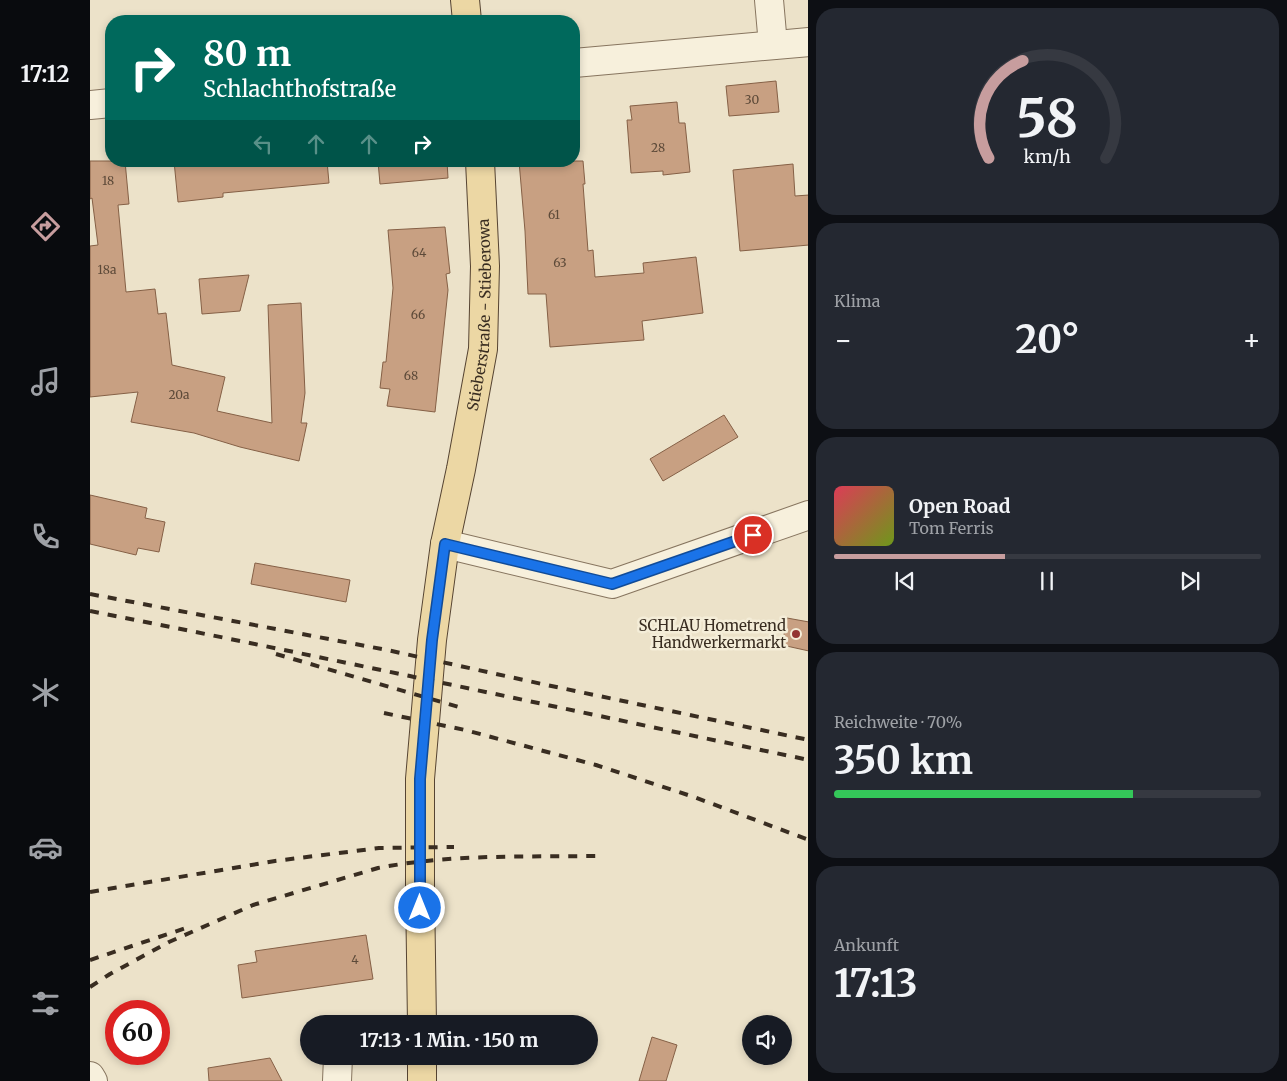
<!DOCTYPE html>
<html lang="de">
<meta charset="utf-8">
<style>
body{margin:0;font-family:Merriweather,serif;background:#242831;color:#f1f3f6;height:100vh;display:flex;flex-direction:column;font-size:19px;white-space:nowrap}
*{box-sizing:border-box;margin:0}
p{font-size:16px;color:#9ea1a6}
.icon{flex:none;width:28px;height:28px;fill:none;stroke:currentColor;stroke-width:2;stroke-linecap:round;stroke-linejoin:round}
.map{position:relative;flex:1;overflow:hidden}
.side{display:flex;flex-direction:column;gap:8px;padding:8px;background:#0d0f14;width:479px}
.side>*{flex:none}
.guide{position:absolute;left:15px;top:15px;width:475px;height:152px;border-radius:20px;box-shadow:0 2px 8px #0003;background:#00695c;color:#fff;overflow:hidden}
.fabs{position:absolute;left:652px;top:1015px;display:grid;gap:10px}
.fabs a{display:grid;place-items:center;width:50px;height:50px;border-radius:50%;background:#171b24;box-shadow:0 2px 8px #0003;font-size:25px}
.speed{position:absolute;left:15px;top:1000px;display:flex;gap:10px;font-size:25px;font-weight:700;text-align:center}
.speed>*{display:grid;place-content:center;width:65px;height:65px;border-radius:50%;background:#171b24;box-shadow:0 2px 8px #0003;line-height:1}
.speed .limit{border:8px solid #d22;background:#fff;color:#111}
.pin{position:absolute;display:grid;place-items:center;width:42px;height:42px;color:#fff;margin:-21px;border:2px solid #fff;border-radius:50%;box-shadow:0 1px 5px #0007}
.me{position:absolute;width:55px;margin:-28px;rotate:0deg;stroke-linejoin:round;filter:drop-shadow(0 0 4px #0008)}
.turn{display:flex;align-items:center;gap:18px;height:105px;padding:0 15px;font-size:22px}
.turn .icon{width:65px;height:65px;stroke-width:2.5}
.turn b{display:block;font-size:35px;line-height:42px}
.lanes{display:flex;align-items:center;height:48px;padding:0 15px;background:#0003;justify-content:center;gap:25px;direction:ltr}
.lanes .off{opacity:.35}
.big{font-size:38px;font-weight:700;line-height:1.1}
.side .card{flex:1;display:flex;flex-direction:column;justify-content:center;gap:8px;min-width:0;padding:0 18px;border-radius:20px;background:#242831}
.side .dial{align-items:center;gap:0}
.dial svg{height:130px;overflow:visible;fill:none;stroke:#363941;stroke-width:7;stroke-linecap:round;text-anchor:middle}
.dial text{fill:#f1f3f6;stroke:none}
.song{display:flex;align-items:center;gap:15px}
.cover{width:60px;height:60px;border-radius:8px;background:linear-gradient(135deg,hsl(350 70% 55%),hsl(80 70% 35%))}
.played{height:5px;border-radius:2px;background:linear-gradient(90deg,#c79d9e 40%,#363941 40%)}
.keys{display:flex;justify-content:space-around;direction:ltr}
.heat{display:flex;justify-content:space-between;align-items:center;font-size:28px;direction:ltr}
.charge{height:8px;border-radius:4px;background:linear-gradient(90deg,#34c759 70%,#363941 0)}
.trip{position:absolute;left:210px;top:1015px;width:298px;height:50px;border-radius:25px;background:#171b24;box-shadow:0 2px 8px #0003;font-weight:700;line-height:50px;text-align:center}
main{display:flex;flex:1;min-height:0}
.tabs{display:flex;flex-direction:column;width:90px;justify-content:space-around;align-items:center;background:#090b0e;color:#9ea1a6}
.tabs .icon{width:35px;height:35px}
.tabs .on{color:#c79d9e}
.tabs b{font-size:22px;color:#f1f3f6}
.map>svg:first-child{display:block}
.building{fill:#c8a082;stroke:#856046}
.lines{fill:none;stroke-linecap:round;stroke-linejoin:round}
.minor-casing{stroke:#87755f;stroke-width:30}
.major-casing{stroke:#564432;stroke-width:30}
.minor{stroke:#f7f0dc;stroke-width:28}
.major{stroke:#ecd7a4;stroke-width:28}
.rail{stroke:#392d21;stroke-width:4;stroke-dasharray:9 9;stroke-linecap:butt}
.route-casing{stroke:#114b97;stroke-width:12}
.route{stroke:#1a73e8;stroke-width:9}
.poi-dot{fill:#933432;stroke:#f4edd8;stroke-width:2}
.labels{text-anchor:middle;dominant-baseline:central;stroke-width:5;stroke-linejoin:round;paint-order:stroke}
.number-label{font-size:12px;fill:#5d4a39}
.street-label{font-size:15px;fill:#392d21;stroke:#f4edd8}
.poi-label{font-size:15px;fill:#392d21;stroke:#f4edd8;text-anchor:end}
</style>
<main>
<nav class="tabs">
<b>17:12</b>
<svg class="icon on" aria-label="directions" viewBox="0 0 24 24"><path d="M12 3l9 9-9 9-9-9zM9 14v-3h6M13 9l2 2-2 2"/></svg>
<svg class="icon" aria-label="music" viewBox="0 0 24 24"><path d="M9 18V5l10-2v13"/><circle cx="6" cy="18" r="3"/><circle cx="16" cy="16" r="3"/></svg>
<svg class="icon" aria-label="phone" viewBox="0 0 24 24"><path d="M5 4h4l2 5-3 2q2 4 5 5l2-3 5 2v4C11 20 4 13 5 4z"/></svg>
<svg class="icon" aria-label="climate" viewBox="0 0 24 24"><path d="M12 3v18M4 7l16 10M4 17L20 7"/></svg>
<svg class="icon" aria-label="car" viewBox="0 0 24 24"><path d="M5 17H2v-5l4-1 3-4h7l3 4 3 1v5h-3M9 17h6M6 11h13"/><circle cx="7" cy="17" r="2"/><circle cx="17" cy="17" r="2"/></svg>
<svg class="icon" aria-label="filters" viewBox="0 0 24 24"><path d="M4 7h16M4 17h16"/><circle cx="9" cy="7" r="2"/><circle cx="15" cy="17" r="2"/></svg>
</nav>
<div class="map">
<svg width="719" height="1081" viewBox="0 0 719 1081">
<rect width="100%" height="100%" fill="#ece2c9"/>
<g class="building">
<path d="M686,81l3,31 -50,4 -3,-30z"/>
<path d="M587,102l2,21h6l5,49 -27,3v-4l-32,2 -4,-53h5l-2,-14z"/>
<path d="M0,161h35l4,43 -11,1 8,87 29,-3 3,25 8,-1 6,52 53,12 -8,34 55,12 -4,-118 33,-2 4,90 -4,30h6l-8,38 -59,-14 -46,-14 -63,-11 7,-30 -48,5v-151l8,-1 -6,-47 -2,1z"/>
<path d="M84,161h153l2,22 -106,10v4l-45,5z"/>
<path d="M288,161h69l1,17 -68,6z"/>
<path d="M429,161h64l2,23h-2l5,67 5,-1 2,27 49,-4 -1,-10 53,-6 7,56 -61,8 2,19 -94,7 -4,-53h-18l-3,-63z"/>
<path d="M703,164l2,32 14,-1v50l-69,6 -7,-81z"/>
<path d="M355,227l5,46 -4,1 2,16 -13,122 -48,-6 3,-17 -10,-1 3,-26h3l7,-74 -5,-58z"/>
<path d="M159,275l-9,36 -38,3 -3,-35z"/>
<path d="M634,415l14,22 -75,44 -13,-22z"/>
<path d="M0,495l57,13 -2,10 20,4 -6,30 -21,-4 -2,7 -46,-11z"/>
<path d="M165,563l95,17 -4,22 -95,-18z"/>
<path d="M697,618l22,4v29l-27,-6z"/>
<path d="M276,935l7,44 -131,19 -4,-33 19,-3 -2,-11z"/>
<path d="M562,1037l25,8 -11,36h-27z"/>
<path d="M180,1058l12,23h-73l-1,-13z"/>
</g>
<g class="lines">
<defs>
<g id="minor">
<path d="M679,0l4,45"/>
<path d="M484,63l235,-21"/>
<path d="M0,105l21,-2"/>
<path d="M355,544l167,40 197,-69"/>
<path d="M0,1076l3,5"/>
<path d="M247,1081l1,-24"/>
</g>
<g id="major">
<path d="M375,0l2,21"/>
<path id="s1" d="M332,1024l-2,-135v-110l12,-139 13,-96 16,-75 22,-120 2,-83 -5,-105"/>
<path d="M332,1056v25"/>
</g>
</defs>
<use href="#minor" class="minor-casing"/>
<use href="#major" class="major-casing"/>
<use href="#minor" class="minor"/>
<use href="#major" class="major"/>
<g class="rail">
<path d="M0,594l297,56 155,34 267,56"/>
<path d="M0,611c240,47 479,99 719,149"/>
<path d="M186,654l186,54"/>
<path d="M294,713l81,17 131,35 98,32 115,43"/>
<path d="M0,892l185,-31 104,-13 75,-1"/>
<path d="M0,960l99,-33"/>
<path d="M0,987l20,-13 59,-32 84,-37 125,-37c72,-14 146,-11 219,-12"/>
</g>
</g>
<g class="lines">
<defs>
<path id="route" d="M330,908v-129l12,-139 13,-96 167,40 141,-49"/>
</defs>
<use href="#route" class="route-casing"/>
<use href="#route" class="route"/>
</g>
<circle class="poi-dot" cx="706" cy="634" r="5"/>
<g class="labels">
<g class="number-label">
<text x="662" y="99">30</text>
<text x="568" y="147">28</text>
<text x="18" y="180">18</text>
<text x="464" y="214">61</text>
<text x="329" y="252">64</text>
<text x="470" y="262">63</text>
<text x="17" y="269">18a</text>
<text x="328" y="314">66</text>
<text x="321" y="375">68</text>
<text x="89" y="394">20a</text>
<text x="265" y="959">4</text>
</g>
<g class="street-label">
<text stroke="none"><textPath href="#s1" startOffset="714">Stieberstraße - Stieberowa</textPath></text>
</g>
<g class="poi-label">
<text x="696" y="625">SCHLAU Hometrend<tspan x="696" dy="17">Handwerkermarkt</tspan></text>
</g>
</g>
</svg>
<div class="fabs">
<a><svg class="icon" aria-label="sound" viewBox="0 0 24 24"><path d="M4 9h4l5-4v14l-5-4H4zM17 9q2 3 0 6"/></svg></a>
</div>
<div class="speed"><div class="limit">60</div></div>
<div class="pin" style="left:663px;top:535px;background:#d93025"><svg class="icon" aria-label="arrive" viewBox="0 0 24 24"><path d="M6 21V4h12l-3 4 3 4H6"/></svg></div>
<svg class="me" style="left:330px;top:908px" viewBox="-20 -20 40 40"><circle r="17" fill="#1a73e8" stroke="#fff" stroke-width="3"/><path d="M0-11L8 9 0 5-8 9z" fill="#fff"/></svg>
<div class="trip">17:13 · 1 Min. · 150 m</div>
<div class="guide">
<div class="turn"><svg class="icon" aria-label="right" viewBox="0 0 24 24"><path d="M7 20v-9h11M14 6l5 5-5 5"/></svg><div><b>80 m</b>Schlachthofstraße</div></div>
<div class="lanes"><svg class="icon off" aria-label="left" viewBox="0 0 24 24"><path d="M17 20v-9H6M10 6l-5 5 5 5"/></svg><svg class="icon off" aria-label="ahead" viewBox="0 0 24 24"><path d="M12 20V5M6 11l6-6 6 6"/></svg><svg class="icon off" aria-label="ahead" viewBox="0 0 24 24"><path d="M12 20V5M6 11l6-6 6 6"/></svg><svg class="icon" aria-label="right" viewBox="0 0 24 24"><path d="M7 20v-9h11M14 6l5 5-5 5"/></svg></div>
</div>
</div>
<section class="side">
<div class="card dial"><svg viewBox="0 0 100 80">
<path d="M14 69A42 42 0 1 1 86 69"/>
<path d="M14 69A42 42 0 0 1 35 9" stroke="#c79d9e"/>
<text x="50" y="56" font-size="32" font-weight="700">58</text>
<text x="50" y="72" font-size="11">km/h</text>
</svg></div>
<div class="card"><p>Klima</p>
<div class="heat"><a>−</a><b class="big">20°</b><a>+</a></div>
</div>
<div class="card">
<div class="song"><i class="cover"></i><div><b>Open Road</b><p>Tom Ferris</p></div></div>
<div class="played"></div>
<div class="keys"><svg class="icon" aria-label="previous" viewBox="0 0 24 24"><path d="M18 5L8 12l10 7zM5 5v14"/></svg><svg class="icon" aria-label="pause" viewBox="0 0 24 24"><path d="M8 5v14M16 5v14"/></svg><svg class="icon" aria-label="next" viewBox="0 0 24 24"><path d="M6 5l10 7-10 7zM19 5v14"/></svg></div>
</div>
<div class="card"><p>Reichweite · 70%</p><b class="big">350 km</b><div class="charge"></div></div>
<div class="card"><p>Ankunft</p><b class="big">17:13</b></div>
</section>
</main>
